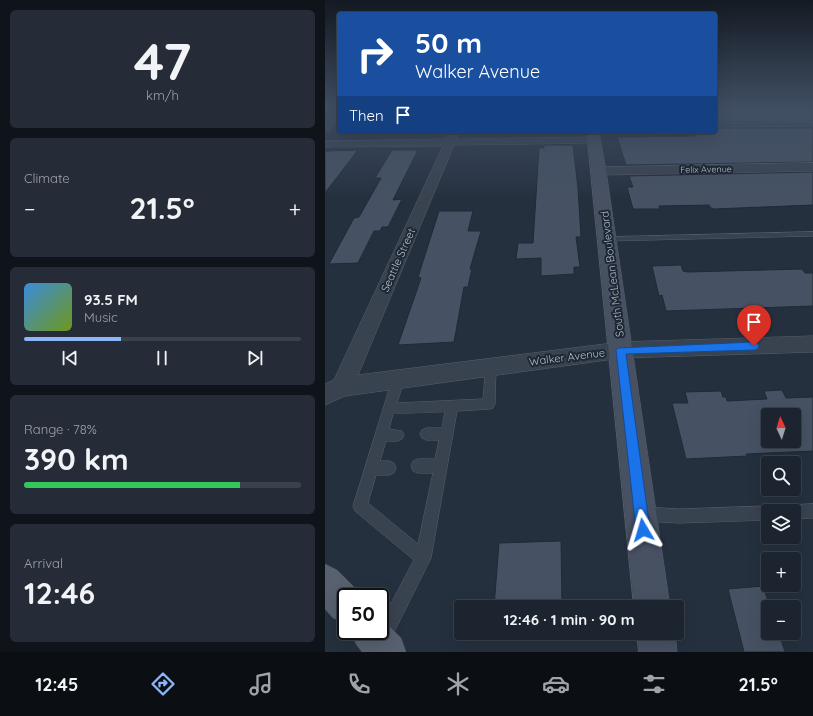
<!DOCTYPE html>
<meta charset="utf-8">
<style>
body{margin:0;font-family:Quicksand,sans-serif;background:#252c37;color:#f1f3f6;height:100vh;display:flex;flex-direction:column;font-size:15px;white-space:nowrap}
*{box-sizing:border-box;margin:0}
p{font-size:13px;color:#a0a4aa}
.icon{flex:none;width:22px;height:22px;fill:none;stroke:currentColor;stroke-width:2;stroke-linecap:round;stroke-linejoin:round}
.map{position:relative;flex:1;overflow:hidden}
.panel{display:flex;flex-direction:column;gap:10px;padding:10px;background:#0f141a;width:325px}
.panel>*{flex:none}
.hud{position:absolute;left:12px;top:12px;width:380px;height:122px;border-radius:4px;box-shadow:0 4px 16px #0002,0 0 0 1px #3a414b;background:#1a4fa0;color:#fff;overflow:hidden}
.needle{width:26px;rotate:356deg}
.controls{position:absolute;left:436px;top:408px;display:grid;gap:8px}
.controls a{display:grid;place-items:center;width:40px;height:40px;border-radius:4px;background:#1c242f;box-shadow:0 4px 16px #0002,0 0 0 1px #3a414b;font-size:20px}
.speed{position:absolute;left:12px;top:588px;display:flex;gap:8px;font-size:20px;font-weight:700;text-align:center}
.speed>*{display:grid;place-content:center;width:52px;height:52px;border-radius:50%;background:#1c242f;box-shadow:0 4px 16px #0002,0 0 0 1px #3a414b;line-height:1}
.speed .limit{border:2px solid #111;border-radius:6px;background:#fff;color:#111}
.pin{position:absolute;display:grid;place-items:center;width:34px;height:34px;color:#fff;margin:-41px -17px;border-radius:50% 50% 50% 0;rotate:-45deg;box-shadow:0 0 4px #0007}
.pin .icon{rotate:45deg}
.me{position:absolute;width:44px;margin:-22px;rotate:353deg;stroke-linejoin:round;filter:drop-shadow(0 0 3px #0008)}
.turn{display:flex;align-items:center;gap:14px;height:84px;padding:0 12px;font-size:18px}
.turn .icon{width:52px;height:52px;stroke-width:2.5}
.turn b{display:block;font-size:28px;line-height:34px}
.then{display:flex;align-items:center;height:38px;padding:0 12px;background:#0003;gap:8px;font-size:15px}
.big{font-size:30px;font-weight:700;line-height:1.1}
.panel .card{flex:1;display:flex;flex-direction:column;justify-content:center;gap:6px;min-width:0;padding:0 14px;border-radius:6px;background:#252c37}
.panel .dial{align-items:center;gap:0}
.dial b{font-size:52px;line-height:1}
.song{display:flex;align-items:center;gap:12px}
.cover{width:48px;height:48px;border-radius:6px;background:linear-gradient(135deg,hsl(210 70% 55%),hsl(80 70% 35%))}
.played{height:4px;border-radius:2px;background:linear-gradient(90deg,#8cb6f8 35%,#3a414b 35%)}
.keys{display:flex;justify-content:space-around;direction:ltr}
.heat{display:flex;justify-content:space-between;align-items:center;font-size:22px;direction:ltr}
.charge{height:6px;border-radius:3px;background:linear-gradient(90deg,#34c759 78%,#3a414b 0)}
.trip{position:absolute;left:129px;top:600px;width:230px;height:40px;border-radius:4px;background:#1c242f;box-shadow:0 4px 16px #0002,0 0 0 1px #3a414b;font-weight:700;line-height:40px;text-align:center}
.menu{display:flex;height:64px;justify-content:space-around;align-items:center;background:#0b0e13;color:#a0a4aa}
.menu .icon{width:28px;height:28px}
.menu .on{color:#8cb6f8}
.menu b{font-size:18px;color:#f1f3f6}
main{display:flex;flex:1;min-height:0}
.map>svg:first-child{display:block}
.building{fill:#465263;stroke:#202936;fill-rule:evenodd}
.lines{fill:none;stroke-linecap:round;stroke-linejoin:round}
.lane-casing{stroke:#57606d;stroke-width:1}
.street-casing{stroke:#57606d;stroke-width:1}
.secondary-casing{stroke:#57606d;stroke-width:1}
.primary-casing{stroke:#424b58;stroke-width:1}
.lane{fill:#39424f;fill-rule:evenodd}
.street{fill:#39424f;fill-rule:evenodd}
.secondary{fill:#475162;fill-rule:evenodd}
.primary{fill:#57616f;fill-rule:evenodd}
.route{fill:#1a73e8;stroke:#114b97}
.labels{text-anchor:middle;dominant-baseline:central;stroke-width:4;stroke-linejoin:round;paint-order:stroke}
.far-street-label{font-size:9px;fill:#b5bdca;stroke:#1e2734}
.street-label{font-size:11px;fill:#b5bdca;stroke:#1e2734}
</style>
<main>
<section class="panel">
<div class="card dial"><b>47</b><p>km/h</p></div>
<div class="card"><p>Climate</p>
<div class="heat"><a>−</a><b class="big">21.5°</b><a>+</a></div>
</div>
<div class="card">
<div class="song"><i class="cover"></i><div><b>93.5 FM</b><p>Music</p></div></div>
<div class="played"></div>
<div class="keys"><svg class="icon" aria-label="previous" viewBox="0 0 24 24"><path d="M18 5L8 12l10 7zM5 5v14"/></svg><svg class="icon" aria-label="pause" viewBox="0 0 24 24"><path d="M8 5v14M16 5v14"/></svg><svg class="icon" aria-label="next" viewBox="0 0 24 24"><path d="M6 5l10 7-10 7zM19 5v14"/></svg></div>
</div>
<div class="card"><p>Range · 78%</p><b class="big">390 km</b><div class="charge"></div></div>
<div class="card"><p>Arrival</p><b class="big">12:46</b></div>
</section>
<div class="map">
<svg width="488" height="652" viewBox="0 0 488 652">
<rect width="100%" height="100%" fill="#25303f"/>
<g class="building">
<path d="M390,108h98v13l-98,1z"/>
<path d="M390,128h98v34l-187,3 -9,-28 78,-1 -3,-4h23z"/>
<path d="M219,145h29l5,43 3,49h-5l4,30h-6v7l-33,2v-18l-25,1 2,-16h15l6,-95h5z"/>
<path d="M33,150l-33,43v-42z"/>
<path d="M67,150h26l-25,50 9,-1 -14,28h-6l-2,4h-6l-16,32 -29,1 25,-46 5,-1 22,-39h-6z"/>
<path d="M488,172v33l-99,4 -3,-1 -2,-3 -50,1 1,3h-27l-6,-22h6l-4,-11z"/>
<path d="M114,211h34l-5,20h13l-11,38h2l-4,18h-4l-10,55 -56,3 23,-67 -3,-1z"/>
<path d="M356,265l2,6 5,1 114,-3 3,4h8v33l-147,5 -4,-16 -3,1 -7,-30z"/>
<path d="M457,390l4,8 27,-1v54l-67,3 1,2 -61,3 -14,-56h16l-3,-11 36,-1 2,6h3l1,4 40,-2 -3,-8zM443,415h26v26h-26z"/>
<path d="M236,541l1,66h-68l5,-64z"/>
<path d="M438,586l7,21h-2v26h11l6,19h-41l-16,-63z"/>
</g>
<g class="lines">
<defs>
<g id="lane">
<path d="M488,122v4l-98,1v-4z"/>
<path d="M488,232v4l-206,5 -4,-2 4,-2z"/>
<path d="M166,361l4,2 1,3 -1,38 -2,4 -4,1 -32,2 -26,147 -43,86 -6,3 -6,-3 -3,-6 3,-7h4v-7l34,-64 -59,-49 -2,-5 39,-126 2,-3 4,-2 4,2 2,3 -7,23 86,-4 3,-33 1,-3zM120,412l-3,16h-16l-4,2 -2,4 2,4 4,2h13l-4,19h-17l-5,2 -2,5 2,5 5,2h15l-15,71 -50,-41 8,-28h13l5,-2 2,-5 -2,-5 -5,-2h-9l6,-20h12l4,-2 2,-4 -2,-4 -13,-2 4,-15z"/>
<path d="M488,504v14l-19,1v-8h-7l2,-4 5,-2z"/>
<path d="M443,506l5,2 1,3h-6v9l-89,3 -36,-2 -5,-2 -2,-5 2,-5 5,-2 36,2z"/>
</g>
<g id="street">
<path d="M14,110v9l-10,11 -4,1v-9l11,-11z"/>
<path d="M124,132h10l-3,7 139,-2 5,3 -5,3 -141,2 -96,230 263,-33 192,-6v16l-192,6 -276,38 -20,9v-21l9,-4 109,-234 -118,1v-6l121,-2z"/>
<path d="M488,163v8l-214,4 -4,-1 -2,-3 2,-3 4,-1z"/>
</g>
<g id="secondary">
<path d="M262,132h12l7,39 64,436h-36z"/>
<path d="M312,633h38l2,19h-38z"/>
</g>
<g id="primary">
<path d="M0,564l12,6 22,22 2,5h-15v26l-13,-5 -8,-9z"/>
<path d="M55,617l21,21 5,14h-44l-6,-8 -6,-13h30z"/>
</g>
</defs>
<use href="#lane" class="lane-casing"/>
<use href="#street" class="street-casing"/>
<use href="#secondary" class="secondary-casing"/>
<use href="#primary" class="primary-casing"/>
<use href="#lane" class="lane"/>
<use href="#street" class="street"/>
<use href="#secondary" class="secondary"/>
<use href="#primary" class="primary"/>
</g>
<linearGradient id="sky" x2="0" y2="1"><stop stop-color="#141a23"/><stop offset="0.54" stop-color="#404e63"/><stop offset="1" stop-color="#404e63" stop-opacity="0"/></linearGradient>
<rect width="488" height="199" fill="url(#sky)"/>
<path class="route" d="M429,342l3,1 2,3 -2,3 -3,1 -128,4 24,176 -2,4 -5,2 -5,-2 -2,-4 -20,-180 2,-2z"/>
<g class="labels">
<g class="far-street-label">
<text transform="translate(381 169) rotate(-1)">Felix Avenue</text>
</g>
<g class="street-label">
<text transform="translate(73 260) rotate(-66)">Seattle Street</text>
<text transform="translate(287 274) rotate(-97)">South McLean Boulevard</text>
<text transform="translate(242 357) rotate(-7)">Walker Avenue</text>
</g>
</g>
</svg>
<div class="controls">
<a><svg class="needle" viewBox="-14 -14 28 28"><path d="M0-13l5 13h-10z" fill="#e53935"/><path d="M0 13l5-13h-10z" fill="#a0a4aa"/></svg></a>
<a><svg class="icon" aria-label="search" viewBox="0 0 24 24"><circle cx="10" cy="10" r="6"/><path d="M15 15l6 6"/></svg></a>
<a><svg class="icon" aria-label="layers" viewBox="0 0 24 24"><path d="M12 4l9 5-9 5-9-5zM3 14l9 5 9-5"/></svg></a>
<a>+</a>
<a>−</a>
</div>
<div class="speed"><div class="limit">50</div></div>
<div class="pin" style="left:429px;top:346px;background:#d93025"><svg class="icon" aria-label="arrive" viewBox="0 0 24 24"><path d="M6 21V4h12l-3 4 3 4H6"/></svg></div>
<svg class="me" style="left:318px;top:530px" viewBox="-20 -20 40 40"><path d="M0-17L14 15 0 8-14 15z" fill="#1a73e8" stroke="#fff" stroke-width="4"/></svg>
<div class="trip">12:46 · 1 min · 90 m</div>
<div class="hud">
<div class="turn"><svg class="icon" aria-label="right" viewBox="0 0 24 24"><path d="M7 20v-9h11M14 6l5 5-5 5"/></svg><div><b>50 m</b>Walker Avenue</div></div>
<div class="then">Then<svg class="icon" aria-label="arrive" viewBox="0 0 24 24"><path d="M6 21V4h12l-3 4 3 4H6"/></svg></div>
</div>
</div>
</main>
<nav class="menu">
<b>12:45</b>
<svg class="icon on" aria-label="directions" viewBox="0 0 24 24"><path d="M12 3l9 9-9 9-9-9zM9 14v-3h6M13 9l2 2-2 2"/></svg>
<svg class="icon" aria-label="music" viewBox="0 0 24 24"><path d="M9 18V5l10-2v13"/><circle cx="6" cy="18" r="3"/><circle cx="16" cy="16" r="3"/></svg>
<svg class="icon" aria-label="phone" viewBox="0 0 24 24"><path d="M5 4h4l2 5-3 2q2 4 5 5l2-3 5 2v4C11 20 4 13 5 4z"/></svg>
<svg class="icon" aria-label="climate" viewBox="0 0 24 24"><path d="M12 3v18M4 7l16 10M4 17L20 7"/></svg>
<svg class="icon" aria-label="car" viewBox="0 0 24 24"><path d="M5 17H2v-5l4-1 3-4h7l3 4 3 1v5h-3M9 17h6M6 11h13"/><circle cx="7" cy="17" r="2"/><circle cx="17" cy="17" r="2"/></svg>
<svg class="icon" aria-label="filters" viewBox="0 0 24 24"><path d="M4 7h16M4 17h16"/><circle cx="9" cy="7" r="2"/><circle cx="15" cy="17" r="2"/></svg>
<b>21.5°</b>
</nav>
